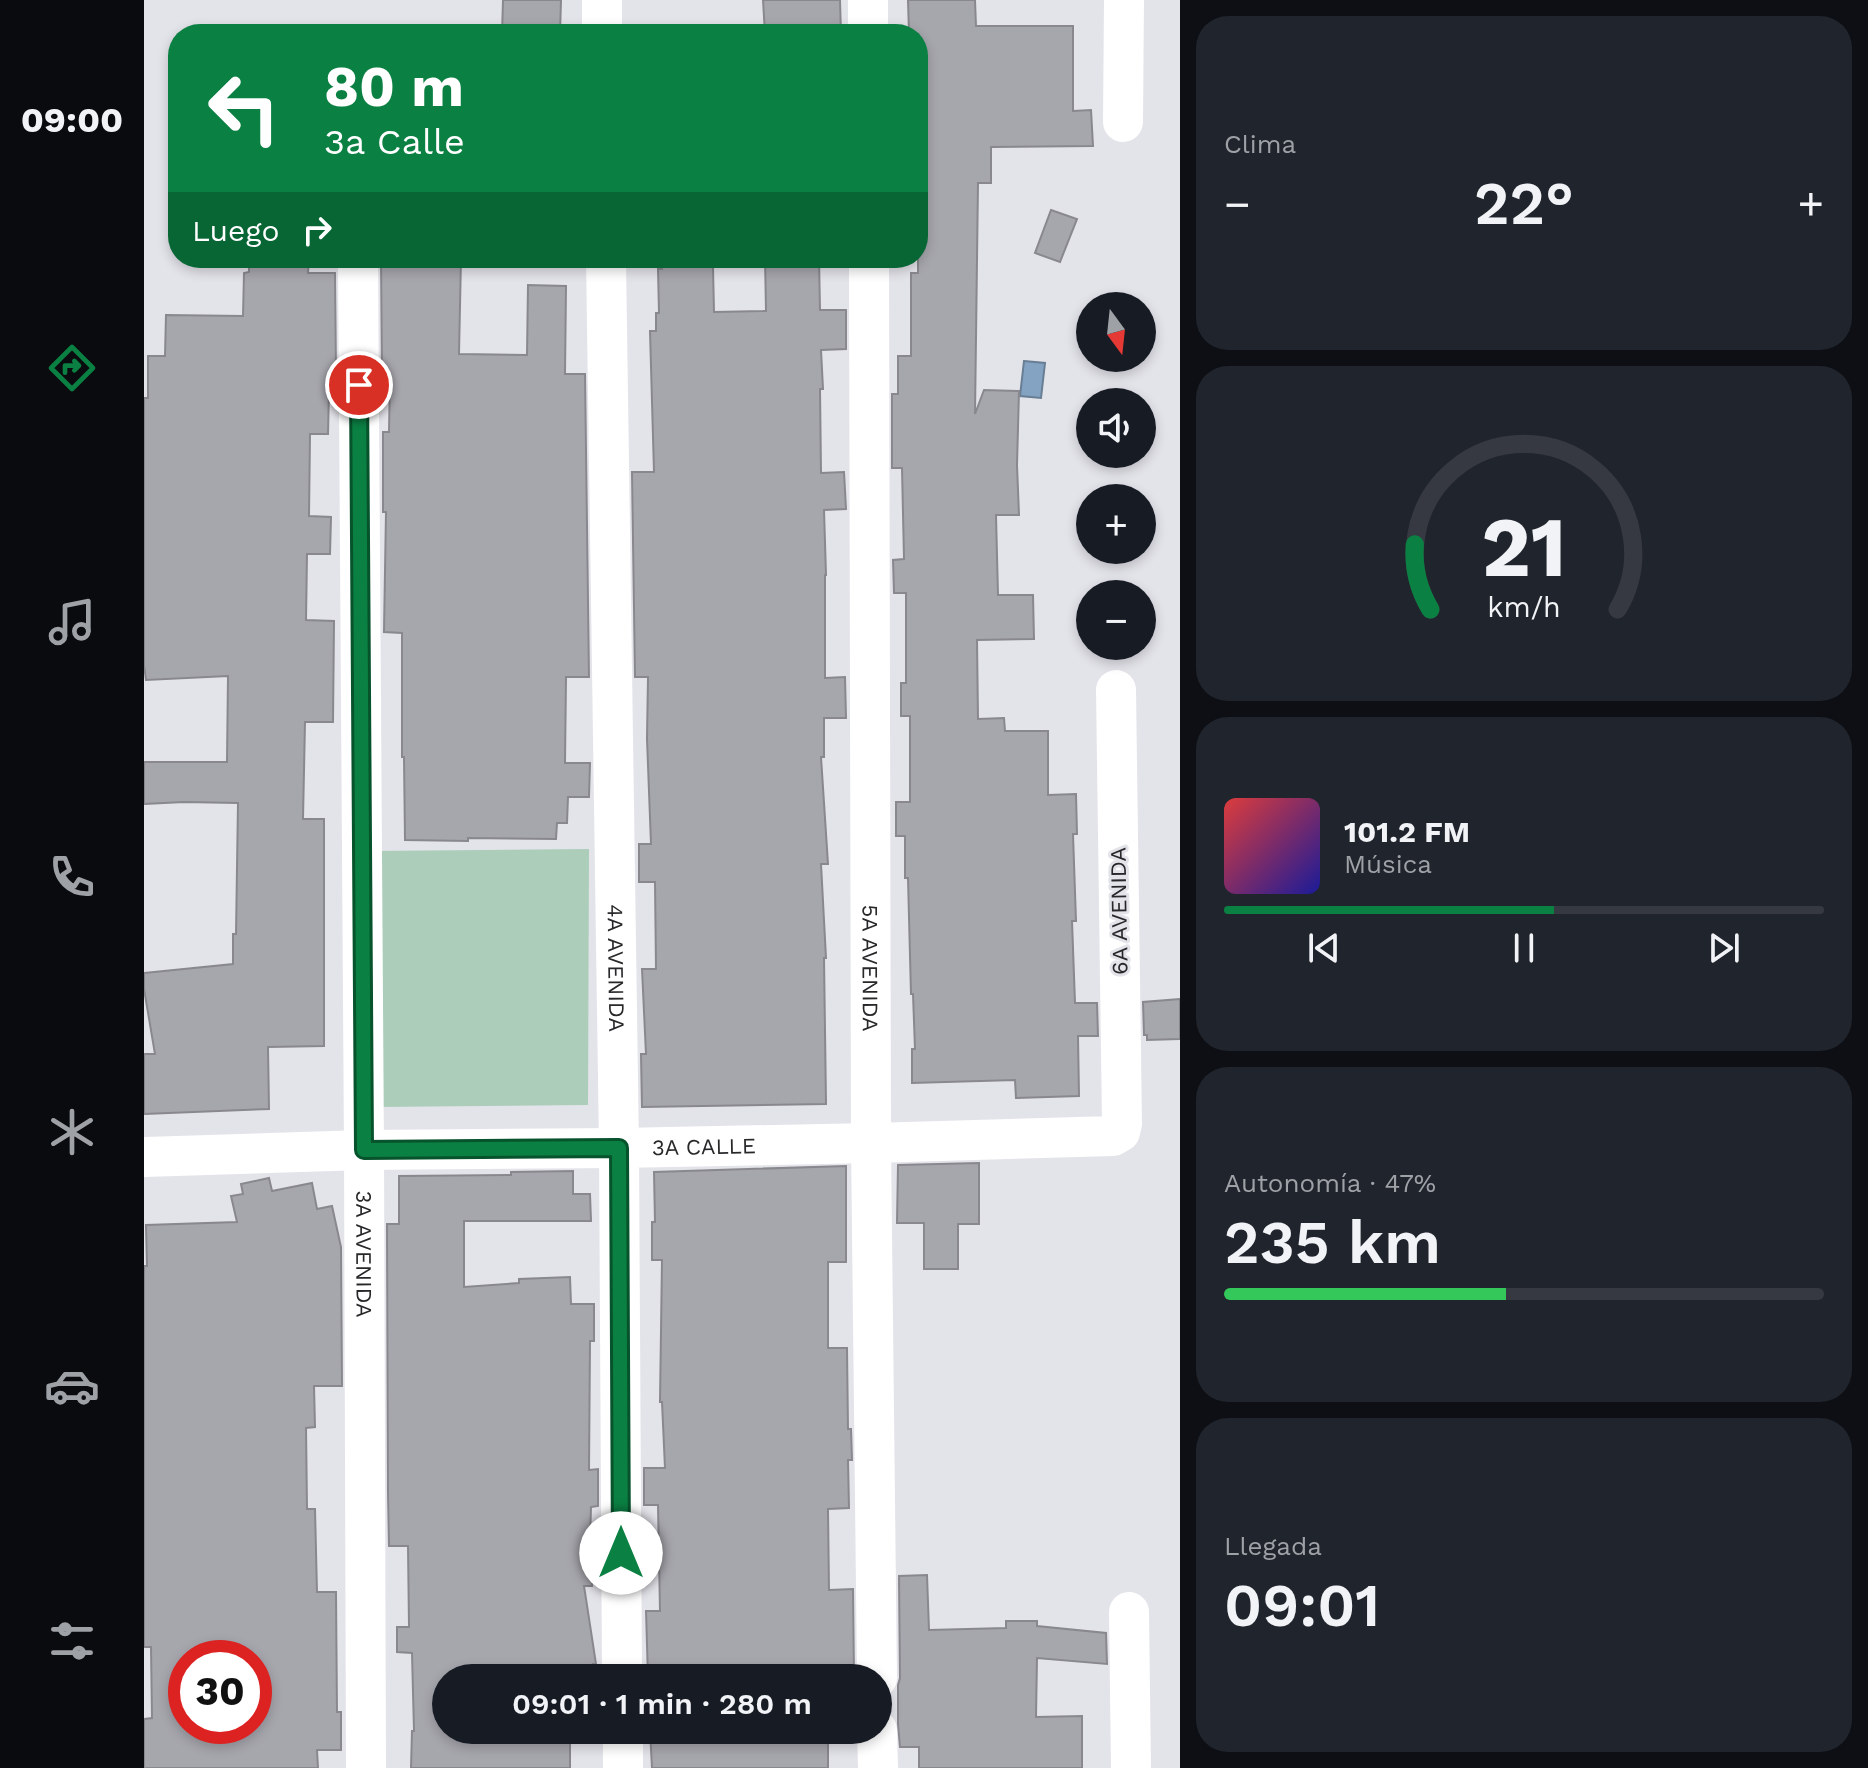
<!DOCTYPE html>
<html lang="es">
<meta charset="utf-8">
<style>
body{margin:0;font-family:"Work Sans",sans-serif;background:#20242c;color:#f1f3f6;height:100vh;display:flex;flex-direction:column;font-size:30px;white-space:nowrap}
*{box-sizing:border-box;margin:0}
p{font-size:26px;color:#9ea1a6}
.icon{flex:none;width:44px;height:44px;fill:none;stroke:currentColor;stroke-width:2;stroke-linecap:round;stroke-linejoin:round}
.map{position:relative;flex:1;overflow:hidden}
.details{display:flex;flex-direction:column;gap:16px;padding:16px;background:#0d0f14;width:688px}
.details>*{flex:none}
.hud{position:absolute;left:24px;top:24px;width:760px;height:244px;border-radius:32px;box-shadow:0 4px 12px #0003;background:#0b8043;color:#fff;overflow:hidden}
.needle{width:52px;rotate:165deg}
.fabs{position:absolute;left:932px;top:292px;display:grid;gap:16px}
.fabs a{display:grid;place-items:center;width:80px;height:80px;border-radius:50%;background:#171b24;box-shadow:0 4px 12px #0003;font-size:40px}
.speed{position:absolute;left:24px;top:1640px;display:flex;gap:16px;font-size:40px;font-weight:700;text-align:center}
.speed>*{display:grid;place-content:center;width:104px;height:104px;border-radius:50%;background:#171b24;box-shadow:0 4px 12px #0003;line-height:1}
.speed .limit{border:12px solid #d22;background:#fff;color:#111}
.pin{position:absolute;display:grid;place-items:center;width:68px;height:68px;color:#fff;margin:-34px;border:4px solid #fff;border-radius:50%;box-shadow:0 2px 8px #0007}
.me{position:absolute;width:88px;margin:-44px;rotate:0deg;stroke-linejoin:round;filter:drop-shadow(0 0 6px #0008)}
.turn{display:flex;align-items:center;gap:28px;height:168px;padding:0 24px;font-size:36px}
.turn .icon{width:104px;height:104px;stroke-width:2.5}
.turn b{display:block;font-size:56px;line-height:68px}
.then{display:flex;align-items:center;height:76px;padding:0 24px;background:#0003;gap:16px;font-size:30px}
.big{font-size:60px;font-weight:600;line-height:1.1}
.details .tile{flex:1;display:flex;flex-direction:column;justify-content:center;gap:12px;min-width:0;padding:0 28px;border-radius:32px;background:#20242c}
.details .dial{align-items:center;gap:0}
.dial svg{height:208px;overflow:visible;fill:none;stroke:#363941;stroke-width:7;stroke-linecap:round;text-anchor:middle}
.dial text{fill:#f1f3f6;stroke:none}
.song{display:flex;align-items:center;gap:24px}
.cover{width:96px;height:96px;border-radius:12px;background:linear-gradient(135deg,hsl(0 70% 55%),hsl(240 70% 35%))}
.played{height:8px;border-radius:4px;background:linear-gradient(90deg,#0b8043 55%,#363941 55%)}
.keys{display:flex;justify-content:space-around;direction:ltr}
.heat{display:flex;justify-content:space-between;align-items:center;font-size:44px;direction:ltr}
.charge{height:12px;border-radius:6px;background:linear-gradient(90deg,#34c759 47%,#363941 0)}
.trip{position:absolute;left:288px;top:1664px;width:460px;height:80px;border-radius:40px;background:#171b24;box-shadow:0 4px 12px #0003;font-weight:600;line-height:80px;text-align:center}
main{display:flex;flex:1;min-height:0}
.tab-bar{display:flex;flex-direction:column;width:144px;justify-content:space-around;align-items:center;background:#090b0e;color:#9ea1a6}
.tab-bar .icon{width:56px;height:56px}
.tab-bar .active{color:#0b8043}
.tab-bar b{font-size:36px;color:#f1f3f6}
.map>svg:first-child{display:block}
.green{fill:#abcdba}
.water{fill:#84a3c2;stroke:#687e94;stroke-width:2}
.building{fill:#a6a6ad;stroke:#88888e;stroke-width:2;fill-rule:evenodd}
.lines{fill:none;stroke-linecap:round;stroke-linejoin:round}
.minor{stroke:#fff;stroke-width:40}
.route-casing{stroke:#07532c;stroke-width:20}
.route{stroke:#0b8043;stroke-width:14}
.labels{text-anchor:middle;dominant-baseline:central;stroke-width:6;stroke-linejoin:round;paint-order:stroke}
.street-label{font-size:22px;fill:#28282a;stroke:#e3e3ea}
</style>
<main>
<nav class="tab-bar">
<b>09:00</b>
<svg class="icon active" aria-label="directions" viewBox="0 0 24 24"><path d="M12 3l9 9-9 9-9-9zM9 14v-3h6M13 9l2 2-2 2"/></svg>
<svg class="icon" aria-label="music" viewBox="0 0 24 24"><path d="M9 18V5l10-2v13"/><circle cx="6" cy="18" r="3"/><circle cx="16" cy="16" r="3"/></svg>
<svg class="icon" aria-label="phone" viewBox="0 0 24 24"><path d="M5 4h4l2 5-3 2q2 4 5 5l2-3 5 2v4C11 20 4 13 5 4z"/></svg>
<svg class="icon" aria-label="climate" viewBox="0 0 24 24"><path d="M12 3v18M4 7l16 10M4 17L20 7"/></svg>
<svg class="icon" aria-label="car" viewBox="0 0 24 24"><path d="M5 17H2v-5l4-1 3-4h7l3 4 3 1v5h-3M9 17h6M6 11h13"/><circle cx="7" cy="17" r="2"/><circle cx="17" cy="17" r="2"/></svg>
<svg class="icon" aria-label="filters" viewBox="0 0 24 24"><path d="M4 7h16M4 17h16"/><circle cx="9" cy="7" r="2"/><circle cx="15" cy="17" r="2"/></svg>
</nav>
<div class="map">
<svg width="1036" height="1768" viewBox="0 0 1036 1768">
<rect width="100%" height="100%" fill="#e3e3ea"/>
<path class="green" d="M445,849l-1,256 -212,2 -5,-256z"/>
<path class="water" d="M880,361l21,2 -4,35 -21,-2z"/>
<g class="building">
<path d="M359,0h58l-1,34h-58z"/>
<path d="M619,0h77l1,34h-76z"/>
<path d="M764,0h67l1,26h97v85l18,-1 2,36 -102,1v36h-13l-3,231 9,-24 35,1 -2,74 2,50h-23l2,80h35l1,44 -57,1 1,79 26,-1 1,13h43v64l28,-1 1,40h-4l3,87h-4l3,82h22l1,33h-20l1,60 -63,2 -1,-18 -103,3v-34h3l-2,-55h-2l-3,-116h-3v-42h-9v-34h14v-86h-9v-33h5v-90h-12l-1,-33 11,-1 -2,-91h-10v-74h6v-38h13v-83h7v-239h-9z"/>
<path d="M907,210l26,9 -17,43 -25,-9z"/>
<path d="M105,258h60l-1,15h27l1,101h-4v17h-3l-1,43h-18l-1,82 22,1 -1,37h-23l-1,66 28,1 -1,101h-28l-2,97h21v227l-56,1 1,62 -125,5v-60h11l-11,-65v-16l89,-9v-30h3l2,-131 -54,-1 -40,2v-42h83l1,-86 -82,4 -2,-15v-267h4v-42h17l1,-41 77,1 1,-43 5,-1z"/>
<path d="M237,258h80l-2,96 68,1 1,-70 38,1 -1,88h20l4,303h-23l-1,86h25l-1,34h-21l-1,26h-10l-1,16 -88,-1v3l-63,-1 -1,-83h-2v-124l-18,-1 2,-120h-3v-80h6l1,-57h-8z"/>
<path d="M518,258h43v9h8l1,45 52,-1 -1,-53h54l1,52h26v39l-25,1 2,39h-3l1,84 23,-1 2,37 -22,1 2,65h-1v103l20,-1 1,41h-22v39h-3l7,107h-7l5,94h-2l2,146 -184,3 -1,-53h5l-4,-85h14l-1,-87h-16v-38h12l-4,-105 1,-62h-13l-3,-205h22l-4,-141h6v-18h3l-1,-44h4z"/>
<path d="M1036,999v40l-33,1v-5h-3l-1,-33z"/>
<path d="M835,1163v61h-21v45h-34v-46h-27l1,-58z"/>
<path d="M702,1166v96h-18v86h19l1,81h3l1,31h-4l1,48 -21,1 1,81 24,-1 1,89h-206l-2,-67h14l-2,-106h-14v-37h21l-3,-66h-2l2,-142h-10v-38h3l-1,-50z"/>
<path d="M429,1171v23h17l1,27h-127v66l55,-4v-4l51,-2 1,27h23v37h-4l-1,129 9,-1v37l-7,1 -1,34 2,45h-8l12,78h-3l1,14h-148v52h124v38h-159l1,-37h2l-2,-78 -15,-1v-25h12l-1,-81h-19l-1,-53 -1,-269h12v-48l112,-1v-3z"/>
<path d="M125,1178l3,13 40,-8 5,26 15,-3 9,41 1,139h-28l1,41 -9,1 1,81h8l2,83h19l1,120h4v38h-24l1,18h-174v-49l8,-1 -1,-71h-7v-381h3l-1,-41 91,-3 -6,-26 12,-2 -2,-10zM42,1658h68v68h-68z"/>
<path d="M783,1575l2,55 77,-2v-7h31v5l69,7 1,31 -70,-6 -1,59 46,-1v52h-163v-21h-19l-2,-23v-39l2,-7 -1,-102z"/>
<path d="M506,1730h178v38h-176z"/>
</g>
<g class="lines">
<g class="minor">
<path d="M458,0v34"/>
<path d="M724,0v34"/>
<path d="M979,122l1,-122"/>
<path id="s1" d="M214,258l6,892 2,618"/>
<path id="s2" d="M462,258l13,890 3,530"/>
<path id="s3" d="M725,258l2,885 6,535"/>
<path id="s4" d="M0,1157l220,-7 255,-2 252,-5 242,-7 7,-4 2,-8 -6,-434"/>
<path d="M985,1612l2,156"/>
<path d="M479,1730v38"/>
<path d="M733,1730l1,38"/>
</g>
</g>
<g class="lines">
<defs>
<path id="route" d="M215,385l5,765 255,-2 2,405"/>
</defs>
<use href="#route" class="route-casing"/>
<use href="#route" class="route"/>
</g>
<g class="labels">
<g class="street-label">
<text transform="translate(975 911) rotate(-91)">6A AVENIDA</text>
<text stroke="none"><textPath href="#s2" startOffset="710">4A AVENIDA</textPath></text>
<text stroke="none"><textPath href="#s3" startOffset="710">5A AVENIDA</textPath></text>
<text stroke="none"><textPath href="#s4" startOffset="560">3A CALLE</textPath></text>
<text stroke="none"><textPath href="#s1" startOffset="996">3A AVENIDA</textPath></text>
</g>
</g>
</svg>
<div class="fabs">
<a><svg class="needle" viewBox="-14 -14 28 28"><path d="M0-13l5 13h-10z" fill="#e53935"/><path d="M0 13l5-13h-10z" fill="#9ea1a6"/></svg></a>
<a><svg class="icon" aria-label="sound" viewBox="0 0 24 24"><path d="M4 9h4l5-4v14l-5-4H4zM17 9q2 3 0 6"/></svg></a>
<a>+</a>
<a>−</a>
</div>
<div class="speed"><div class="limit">30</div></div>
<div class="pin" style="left:215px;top:385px;background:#d93025"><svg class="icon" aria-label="arrive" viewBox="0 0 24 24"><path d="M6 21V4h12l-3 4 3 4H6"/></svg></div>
<svg class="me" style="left:477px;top:1553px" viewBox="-20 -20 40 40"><circle r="19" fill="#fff"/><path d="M0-13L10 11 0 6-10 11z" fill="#0b8043"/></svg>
<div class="trip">09:01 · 1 min · 280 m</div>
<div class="hud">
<div class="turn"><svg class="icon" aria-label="left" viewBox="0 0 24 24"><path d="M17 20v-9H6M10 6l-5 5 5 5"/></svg><div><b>80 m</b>3a Calle</div></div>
<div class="then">Luego<svg class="icon" aria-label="right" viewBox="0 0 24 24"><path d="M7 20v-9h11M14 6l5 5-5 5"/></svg></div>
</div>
</div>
<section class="details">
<div class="tile"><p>Clima</p>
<div class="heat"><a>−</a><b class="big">22°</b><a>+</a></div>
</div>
<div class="tile dial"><svg viewBox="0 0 100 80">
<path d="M14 69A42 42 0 1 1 86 69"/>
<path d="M14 69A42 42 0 0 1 8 44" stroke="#0b8043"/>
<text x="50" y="56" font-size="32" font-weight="700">21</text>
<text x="50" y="72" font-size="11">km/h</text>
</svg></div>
<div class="tile">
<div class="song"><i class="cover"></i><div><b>101.2 FM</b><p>Música</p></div></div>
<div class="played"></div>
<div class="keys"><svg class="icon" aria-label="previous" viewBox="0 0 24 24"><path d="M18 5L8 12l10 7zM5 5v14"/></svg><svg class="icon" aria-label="pause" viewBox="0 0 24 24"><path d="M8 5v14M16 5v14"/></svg><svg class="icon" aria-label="next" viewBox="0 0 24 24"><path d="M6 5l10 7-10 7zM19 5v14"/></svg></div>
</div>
<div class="tile"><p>Autonomía · 47%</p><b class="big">235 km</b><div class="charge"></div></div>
<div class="tile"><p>Llegada</p><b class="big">09:01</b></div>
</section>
</main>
